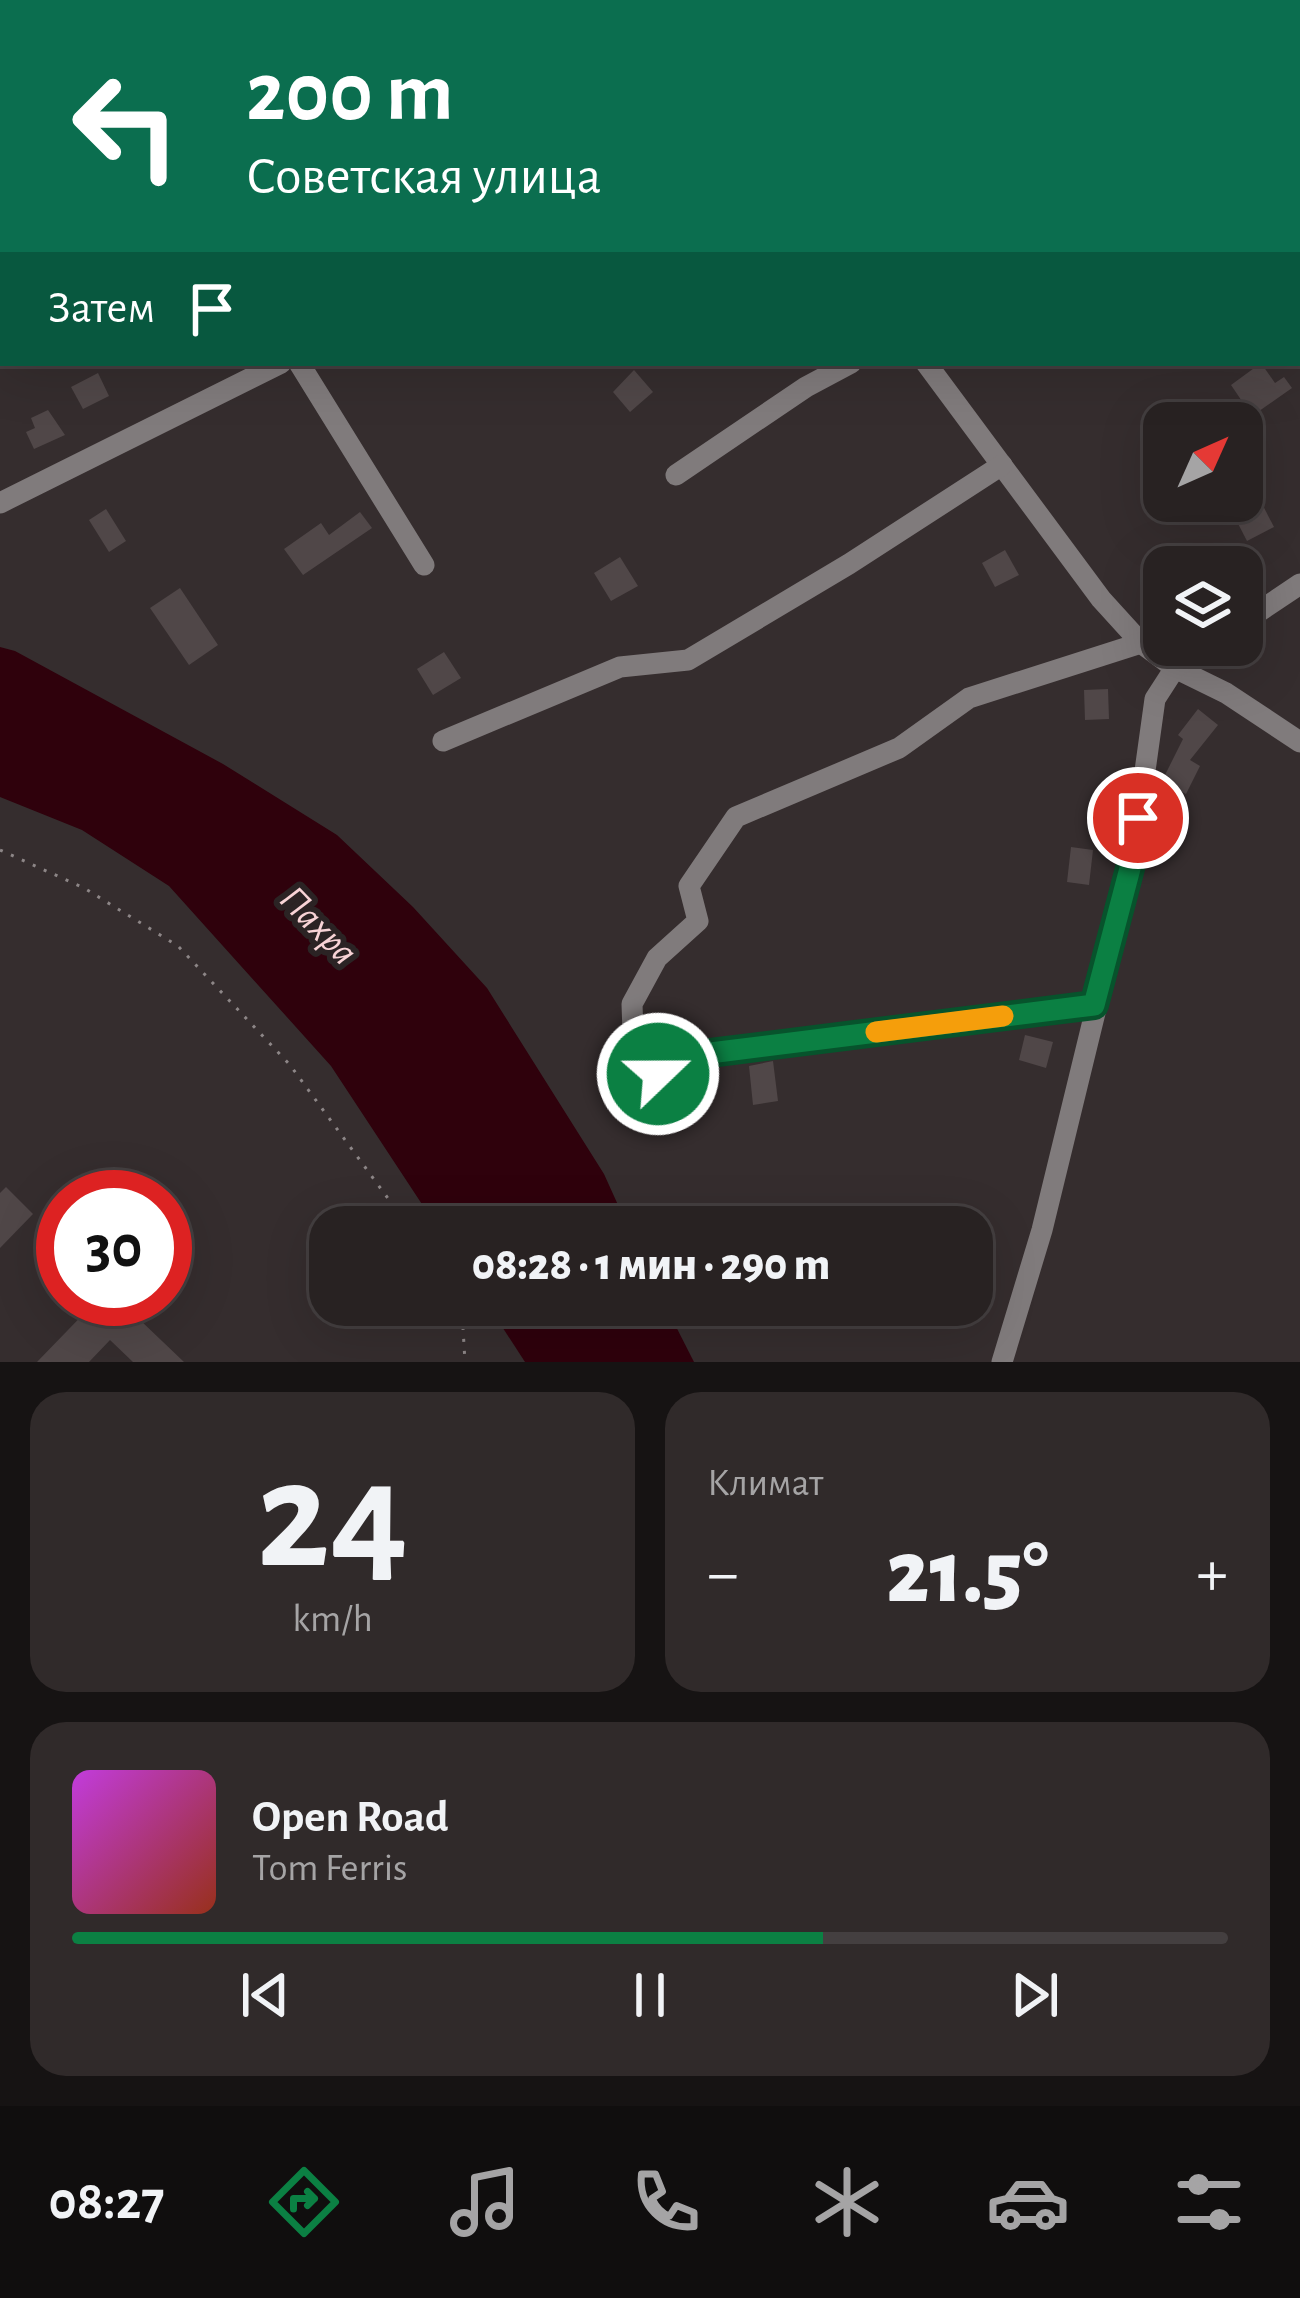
<!DOCTYPE html>
<html lang="ru">
<meta charset="utf-8">
<style>
body{margin:0;font-family:"Alegreya Sans",sans-serif;background:#302a2a;color:#f1f3f6;height:100vh;display:flex;flex-direction:column;font-size:45px;white-space:nowrap}
*{box-sizing:border-box;margin:0}
p{font-size:39px;color:#a5a4a5}
.icon{flex:none;width:66px;height:66px;fill:none;stroke:currentColor;stroke-width:2;stroke-linecap:round;stroke-linejoin:round}
.map{position:relative;height:1362px;overflow:hidden}
.sheet{display:flex;flex-direction:column;gap:30px;padding:30px;background:#161313;flex:1}
.sheet>*{flex:none}
.top-card{position:absolute;left:0px;top:0px;width:1302px;height:366px;box-shadow:0 12px 48px #0002,0 0 0 3px #443f40;background:#0b6e4f;color:#fff;overflow:hidden}
.needle{width:78px;rotate:45deg}
.controls{position:absolute;left:1143px;top:402px;display:grid;gap:24px}
.controls a{display:grid;place-items:center;width:120px;height:120px;border-radius:24px;background:#282222;box-shadow:0 12px 48px #0002,0 0 0 3px #443f40;font-size:60px}
.speed{position:absolute;left:36px;top:1170px;display:flex;gap:24px;font-size:60px;font-weight:700;text-align:center}
.speed>*{display:grid;place-content:center;width:156px;height:156px;border-radius:50%;background:#282222;box-shadow:0 12px 48px #0002,0 0 0 3px #443f40;line-height:1}
.speed .limit{border:18px solid #d22;background:#fff;color:#111}
.pin{position:absolute;display:grid;place-items:center;width:102px;height:102px;color:#fff;margin:-51px;border:6px solid #fff;border-radius:50%;box-shadow:0 3px 12px #0007}
.me{position:absolute;width:132px;margin:-66px;rotate:68deg;stroke-linejoin:round;filter:drop-shadow(0 0 9px #0008)}
.turn{display:flex;align-items:center;gap:42px;height:252px;padding:0 48px;font-size:54px}
.turn .icon{width:156px;height:156px;stroke-width:2.5}
.turn b{display:block;font-size:84px;line-height:102px}
.then{display:flex;align-items:center;height:114px;padding:0 48px;background:#0003;gap:24px;font-size:45px}
.big{font-size:90px;font-weight:800;line-height:1.1}
.sheet .widget{flex:1;display:flex;flex-direction:column;justify-content:center;gap:18px;min-width:0;padding:0 42px;border-radius:36px;background:#302a2a}
.sheet .dial{align-items:center;gap:0}
.dial b{font-size:156px;line-height:1}
.song{display:flex;align-items:center;gap:36px}
.cover{width:144px;height:144px;border-radius:18px;background:linear-gradient(135deg,hsl(290 70% 55%),hsl(10 70% 35%))}
.played{height:12px;border-radius:6px;background:linear-gradient(90deg,#0b8043 65%,#443f40 65%)}
.keys{display:flex;justify-content:space-around;direction:ltr}
.heat{display:flex;justify-content:space-between;align-items:center;font-size:66px;direction:ltr}
.sheet .tiles{flex:1;display:grid;gap:30px;grid-template-columns:1fr 1fr}
.widget:last-child{grid-column:span 2}
.trip{position:absolute;left:309px;top:1206px;width:684px;height:120px;border-radius:36px;background:#282222;box-shadow:0 12px 48px #0002,0 0 0 3px #443f40;font-weight:800;line-height:120px;text-align:center}
.tab-bar{display:flex;height:192px;justify-content:space-around;align-items:center;background:#100e0e;color:#a5a4a5}
.tab-bar .icon{width:84px;height:84px}
.tab-bar .active{color:#0b8043}
.tab-bar b{font-size:54px;color:#f1f3f6}
.map>svg:first-child{display:block}
.water{fill:#2f010c}
.building{fill:#504748}
.lines{fill:none;stroke-linecap:round;stroke-linejoin:round}
.path{stroke:#8d8687;stroke-width:3;stroke-dasharray:3 9;stroke-linecap:butt}
.minor{stroke:#807b7c;stroke-width:21}
.route-casing{stroke:#07532c;stroke-width:30}
.route{stroke:#0b8043;stroke-width:21}
.slow{stroke:#f59e0b;stroke-width:21}
.labels{text-anchor:middle;dominant-baseline:central;stroke-width:12;stroke-linejoin:round;paint-order:stroke}
.water-label{font-size:39px;font-style:italic;fill:#f8d3d6;stroke:#2b2324}
</style>
<div class="map">
<svg width="1300" height="1362" viewBox="0 0 1300 1362">
<rect width="100%" height="100%" fill="#352d2e"/>
<g class="water">
<path d="M0,647l15,4 208,113 114,71 76,72 74,81 117,186 24,53h-191l-106,-161 -162,-180 -87,-56 -82,-33z"/>
<path d="M488,1305h177l29,57h-169z"/>
</g>
<g class="building">
<path d="M1261,363l14,20 9,-6 8,11 -40,28 -21,-31z"/>
<path d="M634,370l19,22 -23,20 -17,-20z"/>
<path d="M98,373l11,23 -26,13 -12,-22z"/>
<path d="M48,410l17,25 -31,14 -8,-17 9,-4 -4,-10z"/>
<path d="M1259,498l15,29 -27,14 -15,-29z"/>
<path d="M106,509l20,32 -17,11 -20,-32z"/>
<path d="M360,512l12,16 -69,47 -19,-26 37,-26 8,12z"/>
<path d="M1005,550l14,25 -24,12 -13,-24z"/>
<path d="M620,557l18,29 -27,15 -17,-28z"/>
<path d="M180,588l38,57 -29,20 -39,-57z"/>
<path d="M444,652l17,26 -28,17 -16,-26z"/>
<path d="M1108,689l1,30 -24,1 -1,-30z"/>
<path d="M1198,709l20,16 -28,35 10,6 -14,28 -24,-13 21,-42 -5,-4z"/>
<path d="M1071,847l22,3 -4,35 -22,-3z"/>
<path d="M1025,1035l28,7 -7,26 -27,-8z"/>
<path d="M773,1061l5,40 -25,4 -4,-39z"/>
<path d="M6,1187l27,27 -33,34v-55z"/>
<path d="M98,1299h20l66,63h-51l-23,-22 -21,22h-52z"/>
</g>
<g class="lines">
<g class="path">
<path d="M0,850l84,38 94,58 112,119 119,162"/>
<path d="M453,1305l10,23 2,34"/>
</g>
<g class="minor">
<path d="M321,0l2,3"/>
<path d="M710,0l1,3"/>
<path d="M1124,0v3"/>
<path d="M83,3l4,-3"/>
<path d="M0,68l3,-2"/>
<path d="M1299,278l1,1"/>
<path d="M299,363l125,202"/>
<path d="M926,363l175,236 40,44 34,25 51,25 74,49"/>
<path d="M676,475l130,-88 45,-24"/>
<path d="M0,503l281,-140"/>
<path d="M1242,623l58,-39"/>
<path d="M443,741l177,-74 68,-7 161,-96 153,-99"/>
<path d="M1094,1005l-408,51 -28,18 -24,-14 -2,-56 25,-46 41,-37 -9,-35 47,-69 163,-69 70,-50 172,-55"/>
<path d="M1002,1362l40,-132 91,-373 22,-158 20,-31 34,-23"/>
</g>
</g>
<g class="lines">
<defs>
<path id="route" d="M658,1074l28,-18 408,-51 39,-148 5,-39"/>
</defs>
<use href="#route" class="route-casing"/>
<use href="#route" class="route"/>
<path class="slow" d="M876,1032l127,-16"/>
</g>
<g class="labels">
<g class="water-label">
<text transform="translate(318 926) rotate(46)">Пахра</text>
</g>
</g>
</svg>
<div class="controls">
<a><svg class="needle" viewBox="-14 -14 28 28"><path d="M0-13l5 13h-10z" fill="#e53935"/><path d="M0 13l5-13h-10z" fill="#a5a4a5"/></svg></a>
<a><svg class="icon" aria-label="layers" viewBox="0 0 24 24"><path d="M12 4l9 5-9 5-9-5zM3 14l9 5 9-5"/></svg></a>
</div>
<div class="speed"><div class="limit">30</div></div>
<div class="pin" style="left:1138px;top:818px;background:#d93025"><svg class="icon" aria-label="arrive" viewBox="0 0 24 24"><path d="M6 21V4h12l-3 4 3 4H6"/></svg></div>
<svg class="me" style="left:658px;top:1074px" viewBox="-20 -20 40 40"><circle r="17" fill="#0b8043" stroke="#fff" stroke-width="3"/><path d="M0-11L8 9 0 5-8 9z" fill="#fff"/></svg>
<div class="trip">08:28 · 1 мин · 290 m</div>
<div class="top-card">
<div class="turn"><svg class="icon" aria-label="left" viewBox="0 0 24 24"><path d="M17 20v-9H6M10 6l-5 5 5 5"/></svg><div><b>200 m</b>Советская улица</div></div>
<div class="then">Затем<svg class="icon" aria-label="arrive" viewBox="0 0 24 24"><path d="M6 21V4h12l-3 4 3 4H6"/></svg></div>
</div>
</div>
<section class="sheet">
<div class="tiles">
<div class="widget dial"><b>24</b><p>km/h</p></div>
<div class="widget"><p>Климат</p>
<div class="heat"><a>−</a><b class="big">21.5°</b><a>+</a></div>
</div>
<div class="widget">
<div class="song"><i class="cover"></i><div><b>Open Road</b><p>Tom Ferris</p></div></div>
<div class="played"></div>
<div class="keys"><svg class="icon" aria-label="previous" viewBox="0 0 24 24"><path d="M18 5L8 12l10 7zM5 5v14"/></svg><svg class="icon" aria-label="pause" viewBox="0 0 24 24"><path d="M8 5v14M16 5v14"/></svg><svg class="icon" aria-label="next" viewBox="0 0 24 24"><path d="M6 5l10 7-10 7zM19 5v14"/></svg></div>
</div>
</div>
</section>
<nav class="tab-bar">
<b>08:27</b>
<svg class="icon active" aria-label="directions" viewBox="0 0 24 24"><path d="M12 3l9 9-9 9-9-9zM9 14v-3h6M13 9l2 2-2 2"/></svg>
<svg class="icon" aria-label="music" viewBox="0 0 24 24"><path d="M9 18V5l10-2v13"/><circle cx="6" cy="18" r="3"/><circle cx="16" cy="16" r="3"/></svg>
<svg class="icon" aria-label="phone" viewBox="0 0 24 24"><path d="M5 4h4l2 5-3 2q2 4 5 5l2-3 5 2v4C11 20 4 13 5 4z"/></svg>
<svg class="icon" aria-label="climate" viewBox="0 0 24 24"><path d="M12 3v18M4 7l16 10M4 17L20 7"/></svg>
<svg class="icon" aria-label="car" viewBox="0 0 24 24"><path d="M5 17H2v-5l4-1 3-4h7l3 4 3 1v5h-3M9 17h6M6 11h13"/><circle cx="7" cy="17" r="2"/><circle cx="17" cy="17" r="2"/></svg>
<svg class="icon" aria-label="filters" viewBox="0 0 24 24"><path d="M4 7h16M4 17h16"/><circle cx="9" cy="7" r="2"/><circle cx="15" cy="17" r="2"/></svg>
</nav>
